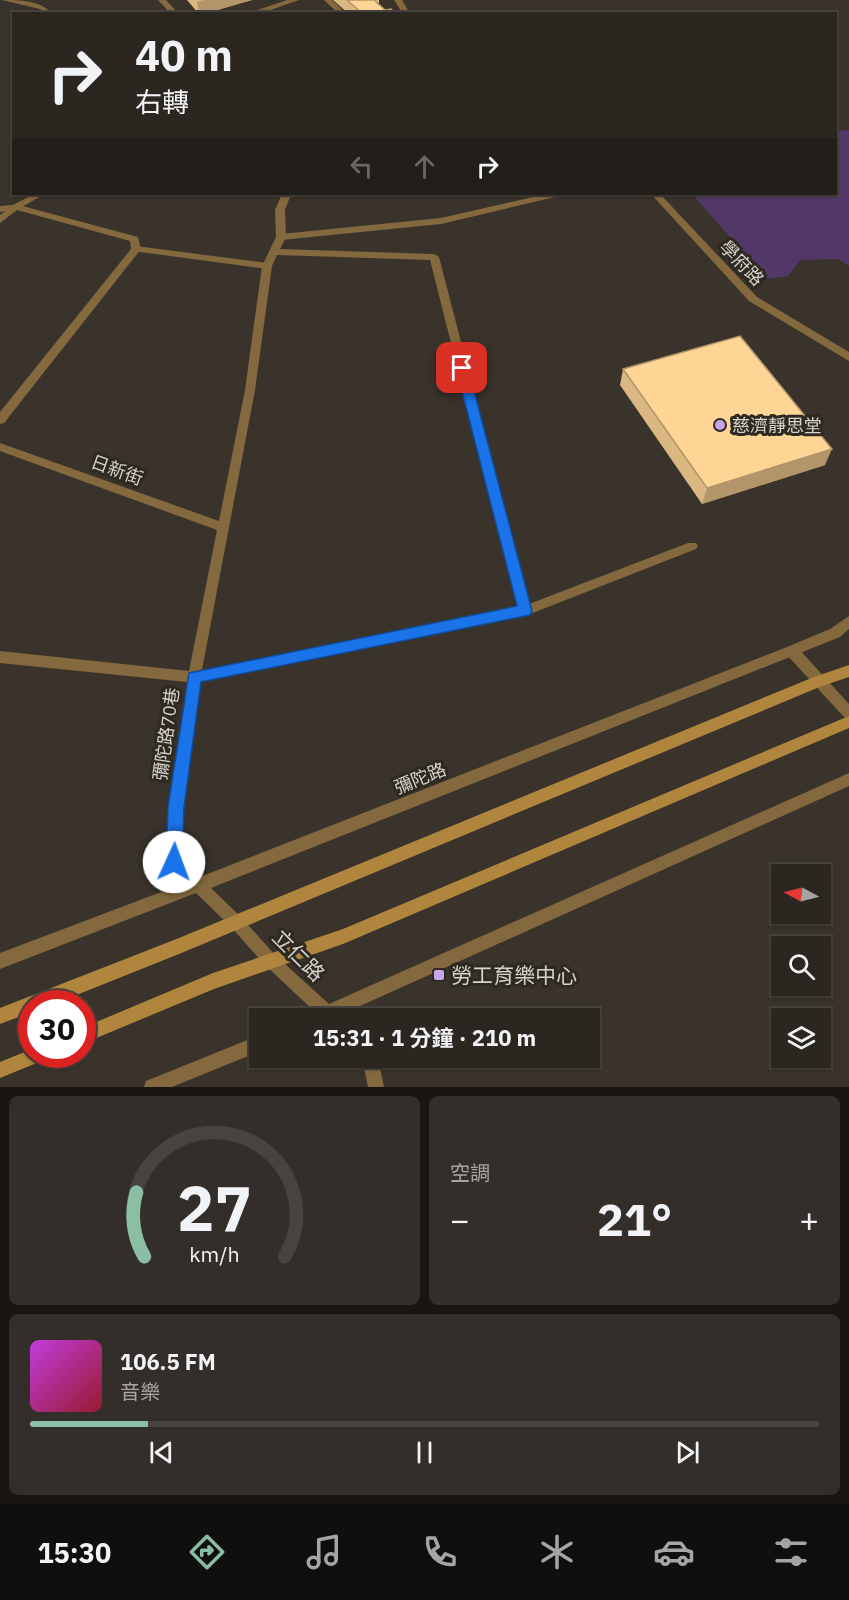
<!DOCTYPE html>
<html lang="zh-TW">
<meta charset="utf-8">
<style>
body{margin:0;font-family:"IBM Plex Sans","Noto Sans TC",sans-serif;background:#332e29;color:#f1f3f6;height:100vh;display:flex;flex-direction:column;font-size:22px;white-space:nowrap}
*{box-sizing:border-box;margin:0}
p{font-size:20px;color:#a6a5a5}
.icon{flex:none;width:33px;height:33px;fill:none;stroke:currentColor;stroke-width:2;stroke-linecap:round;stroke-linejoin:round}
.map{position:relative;height:1087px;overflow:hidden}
.details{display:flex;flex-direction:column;gap:9px;padding:9px;background:#181512;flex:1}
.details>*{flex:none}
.guide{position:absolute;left:12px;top:12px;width:825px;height:183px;border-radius:0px;box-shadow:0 2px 4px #0004,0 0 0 2px #47433e;background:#2b2620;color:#f1f3f6;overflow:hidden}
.needle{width:39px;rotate:277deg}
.buttons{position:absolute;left:771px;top:864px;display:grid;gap:12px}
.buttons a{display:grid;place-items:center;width:60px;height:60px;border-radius:0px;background:#2b2620;box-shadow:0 2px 4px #0004,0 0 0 2px #47433e;font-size:30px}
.speed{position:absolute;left:18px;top:990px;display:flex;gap:12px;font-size:30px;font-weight:700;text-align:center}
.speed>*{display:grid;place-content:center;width:78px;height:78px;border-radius:50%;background:#2b2620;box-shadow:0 2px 4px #0004,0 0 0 2px #47433e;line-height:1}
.speed .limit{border:9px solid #d22;background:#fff;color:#111}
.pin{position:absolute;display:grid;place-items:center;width:51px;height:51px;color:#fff;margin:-26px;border-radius:12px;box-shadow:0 3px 9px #0006}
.me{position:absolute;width:66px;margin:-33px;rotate:2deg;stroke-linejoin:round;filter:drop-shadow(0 0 4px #0008)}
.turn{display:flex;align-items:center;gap:21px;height:126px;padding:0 24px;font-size:27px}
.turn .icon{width:78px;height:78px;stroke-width:2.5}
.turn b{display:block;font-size:42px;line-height:51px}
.lanes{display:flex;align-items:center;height:57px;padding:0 24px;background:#0003;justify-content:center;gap:30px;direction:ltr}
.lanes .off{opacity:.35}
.big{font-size:45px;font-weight:700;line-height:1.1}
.details .tile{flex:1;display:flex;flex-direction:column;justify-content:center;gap:9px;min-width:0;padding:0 21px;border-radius:9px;background:#332e29}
.details .dial{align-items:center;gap:0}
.dial svg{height:156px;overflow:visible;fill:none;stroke:#47433e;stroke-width:7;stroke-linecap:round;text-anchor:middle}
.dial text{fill:#f1f3f6;stroke:none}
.song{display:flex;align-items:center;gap:18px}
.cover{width:72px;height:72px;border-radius:9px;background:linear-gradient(135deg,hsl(290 70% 55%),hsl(350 70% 35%))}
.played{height:6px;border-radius:3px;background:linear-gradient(90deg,#8abfa5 15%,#47433e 15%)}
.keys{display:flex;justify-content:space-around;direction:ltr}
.heat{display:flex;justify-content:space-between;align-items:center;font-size:33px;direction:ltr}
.details .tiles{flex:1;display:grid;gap:9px;grid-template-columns:1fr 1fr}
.tile:last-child{grid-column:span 2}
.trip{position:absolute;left:249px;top:1008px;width:351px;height:60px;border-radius:0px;background:#2b2620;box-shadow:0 2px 4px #0004,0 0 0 2px #47433e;font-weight:700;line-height:60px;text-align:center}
.tabs{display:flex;height:96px;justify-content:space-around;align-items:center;background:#110f0d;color:#a6a5a5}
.tabs .icon{width:42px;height:42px}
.tabs .current{color:#8abfa5}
.tabs b{font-size:27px;color:#f1f3f6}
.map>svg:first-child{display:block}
.green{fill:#513868}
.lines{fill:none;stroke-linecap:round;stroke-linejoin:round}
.lane{fill:#84693e;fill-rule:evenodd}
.street{fill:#84693e;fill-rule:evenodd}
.secondary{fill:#b0853d;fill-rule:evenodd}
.wall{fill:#dbb781}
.shaded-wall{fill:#b29569}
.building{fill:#ffd596;stroke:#b29569;stroke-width:1.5}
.route{fill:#1a73e8;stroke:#114b97;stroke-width:1.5}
.poi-dot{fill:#c9a5ee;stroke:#2e2921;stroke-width:2}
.labels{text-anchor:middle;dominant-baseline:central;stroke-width:6;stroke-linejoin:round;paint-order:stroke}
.street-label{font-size:18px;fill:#d6d2cd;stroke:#2e2921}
.poi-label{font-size:18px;fill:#d6d2cd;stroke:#2e2921;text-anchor:start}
.near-street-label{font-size:21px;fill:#d6d2cd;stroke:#2e2921}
.near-poi-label{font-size:21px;fill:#d6d2cd;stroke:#2e2921;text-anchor:start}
</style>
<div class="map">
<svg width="849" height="1087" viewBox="0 0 849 1087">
<rect width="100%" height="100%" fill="#39332b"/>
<path class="green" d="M849,130v136l-11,-7 -38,1 -12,16 -21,3 -75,-85h144v-63z"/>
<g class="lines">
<g class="lane">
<path d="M2,0c18,0 38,0 51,14h-8l-5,-5z"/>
<path d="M158,0h8l13,14h-8z"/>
<path d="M287,0h12l-40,14h-13z"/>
<path d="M324,0h8l15,14h-8z"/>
<path d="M34,194h11l-27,15 -18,3v-6l13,-1z"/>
<path d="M282,194h9l-6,16 -5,3 -5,-3z"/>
<path d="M546,194h15l-2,2 -118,28 -160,16 -5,-3 5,-3 160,-16z"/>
<path d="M136,246l131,17 5,3 -5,3 -134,-18 -2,-2z"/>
<path d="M792,646l5,1 52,57v15l-5,-2 -57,-62 -1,-4 1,-4z"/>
</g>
<g class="street">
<path d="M394,0h8l8,14h-7z"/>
<path d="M651,194h9l97,103 92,55v9l-100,-60z"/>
<path d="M15,204l123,33 3,12 -137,174 -4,1v-12l131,-163 -1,-8 -113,-31 -17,13v-8z"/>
<path d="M280,207l5,3 1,27 -6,12 154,5 5,3 90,347 159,-61h8l2,3 -2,3 -171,67 -325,65 -17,126 -2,52 19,18 587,-230 43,-18 19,-13v13l-9,8 -629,251 30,29 34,38 54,49 520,-231v13l-509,229 1,3h-33l2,-6 4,-1 -49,-46 -34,-38 -35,-34 -196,76v-16l185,-70 -16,-16 -2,-5 2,-55 18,-125 -187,-19v-12l189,20 28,-141 -217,-79v-8l219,78 26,-131 17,-124 14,-29 -1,-27zM277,255l153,5 88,347 -316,63 53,-280 17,-124z"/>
<path d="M260,1035v16l-88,36h-28l2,-6z"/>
<path d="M362,1058h16l6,29h-16z"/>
</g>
<g class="secondary">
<path d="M849,665v12l-27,9 -643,268 -125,50h-22v8l-32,12v-16l179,-70 635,-261z"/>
<path d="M849,716v12l-506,216 -129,45 -132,55v-16l131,-55 130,-44z"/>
<path d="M32,1049v5h14l-2,6 -44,18v-16z"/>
</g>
</g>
<g class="wall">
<path d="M187,0h65l-49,14h-4z"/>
<path d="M333,0h46v3h-2l8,7 11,4h-47z"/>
<path d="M623,369l202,96 -123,39 -82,-119z"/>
</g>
<g class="shaded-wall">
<path d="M204,0h48l-49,14h-4l-2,-12z"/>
<path d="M832,449l-7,16 -123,39 5,-16z"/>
</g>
<g class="building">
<path d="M347,0h27l11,10 6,-1 5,5h-33z"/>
<path d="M740,336l92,113 -125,39 -84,-119z"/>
</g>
<path class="route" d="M462,363l6,5 64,243 -2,4 -329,67 -17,125 -2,55 -2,5 -6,3 -6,-3 -2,-5 2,-55 21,-134 328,-67 -61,-238z"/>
<g class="poi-dot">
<circle cx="720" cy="425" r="6"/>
<rect x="433" y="969" width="12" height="12" rx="3"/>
</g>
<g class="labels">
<g class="street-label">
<text transform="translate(742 263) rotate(46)">學府路</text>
<text transform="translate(117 470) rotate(20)">日新街</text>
<text transform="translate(166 734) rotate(-82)">彌陀路70巷</text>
<text transform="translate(420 778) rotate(-22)">彌陀路</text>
</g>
<g class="poi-label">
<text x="732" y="425">慈濟靜思堂</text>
</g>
<g class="near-street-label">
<text transform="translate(299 955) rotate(45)">立仁路</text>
</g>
<g class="near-poi-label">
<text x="451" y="975">勞工育樂中心</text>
</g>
</g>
</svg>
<div class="buttons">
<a><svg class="needle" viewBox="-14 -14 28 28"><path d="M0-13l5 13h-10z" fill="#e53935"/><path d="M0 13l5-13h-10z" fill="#a6a5a5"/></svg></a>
<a><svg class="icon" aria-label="search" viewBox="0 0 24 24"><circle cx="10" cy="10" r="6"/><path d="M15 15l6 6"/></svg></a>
<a><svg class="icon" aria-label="layers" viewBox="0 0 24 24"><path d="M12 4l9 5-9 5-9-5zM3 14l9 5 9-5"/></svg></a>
</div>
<div class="speed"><div class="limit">30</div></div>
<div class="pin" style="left:462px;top:368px;background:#d93025"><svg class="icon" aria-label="arrive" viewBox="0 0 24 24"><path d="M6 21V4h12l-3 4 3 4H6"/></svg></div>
<svg class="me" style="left:174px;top:862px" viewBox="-20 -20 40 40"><circle r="19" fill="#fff"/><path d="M0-13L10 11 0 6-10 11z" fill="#1a73e8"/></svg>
<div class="trip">15:31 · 1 分鐘 · 210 m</div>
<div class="guide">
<div class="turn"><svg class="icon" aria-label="right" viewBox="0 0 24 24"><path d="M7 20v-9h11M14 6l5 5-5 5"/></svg><div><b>40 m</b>右轉</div></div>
<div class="lanes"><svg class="icon off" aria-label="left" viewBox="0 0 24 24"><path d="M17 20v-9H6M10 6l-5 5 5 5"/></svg><svg class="icon off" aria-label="ahead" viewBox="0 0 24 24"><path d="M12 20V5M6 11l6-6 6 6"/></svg><svg class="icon" aria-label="right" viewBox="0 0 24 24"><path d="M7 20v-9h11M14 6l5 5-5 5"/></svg></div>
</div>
</div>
<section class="details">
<div class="tiles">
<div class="tile dial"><svg viewBox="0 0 100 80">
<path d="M14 69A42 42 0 1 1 86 69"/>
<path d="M14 69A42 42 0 0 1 10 36" stroke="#8abfa5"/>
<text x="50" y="56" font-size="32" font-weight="700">27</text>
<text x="50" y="72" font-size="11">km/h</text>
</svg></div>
<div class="tile"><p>空調</p>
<div class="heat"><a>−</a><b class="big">21°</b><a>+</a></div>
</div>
<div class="tile">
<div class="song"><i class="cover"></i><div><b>106.5 FM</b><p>音樂</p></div></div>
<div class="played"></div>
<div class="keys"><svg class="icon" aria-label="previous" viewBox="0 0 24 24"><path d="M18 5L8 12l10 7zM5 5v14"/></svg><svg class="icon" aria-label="pause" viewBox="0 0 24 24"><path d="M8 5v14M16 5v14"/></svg><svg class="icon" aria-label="next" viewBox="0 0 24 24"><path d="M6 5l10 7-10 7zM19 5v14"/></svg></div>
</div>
</div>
</section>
<nav class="tabs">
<b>15:30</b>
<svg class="icon current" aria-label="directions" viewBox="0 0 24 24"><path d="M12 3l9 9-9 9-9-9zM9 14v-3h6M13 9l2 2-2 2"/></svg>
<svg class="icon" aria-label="music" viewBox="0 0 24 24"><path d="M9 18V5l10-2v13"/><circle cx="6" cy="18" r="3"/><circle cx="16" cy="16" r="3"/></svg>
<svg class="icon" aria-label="phone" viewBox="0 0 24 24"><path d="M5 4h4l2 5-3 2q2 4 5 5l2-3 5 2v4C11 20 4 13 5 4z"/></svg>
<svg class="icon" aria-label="climate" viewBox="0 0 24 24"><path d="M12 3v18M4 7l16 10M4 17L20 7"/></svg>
<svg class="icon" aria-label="car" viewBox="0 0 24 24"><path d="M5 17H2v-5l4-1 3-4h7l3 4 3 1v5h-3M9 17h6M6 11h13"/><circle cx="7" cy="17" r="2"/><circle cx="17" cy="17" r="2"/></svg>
<svg class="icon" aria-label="filters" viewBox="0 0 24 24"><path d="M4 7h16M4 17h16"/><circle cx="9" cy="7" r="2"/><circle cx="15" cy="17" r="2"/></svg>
</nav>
